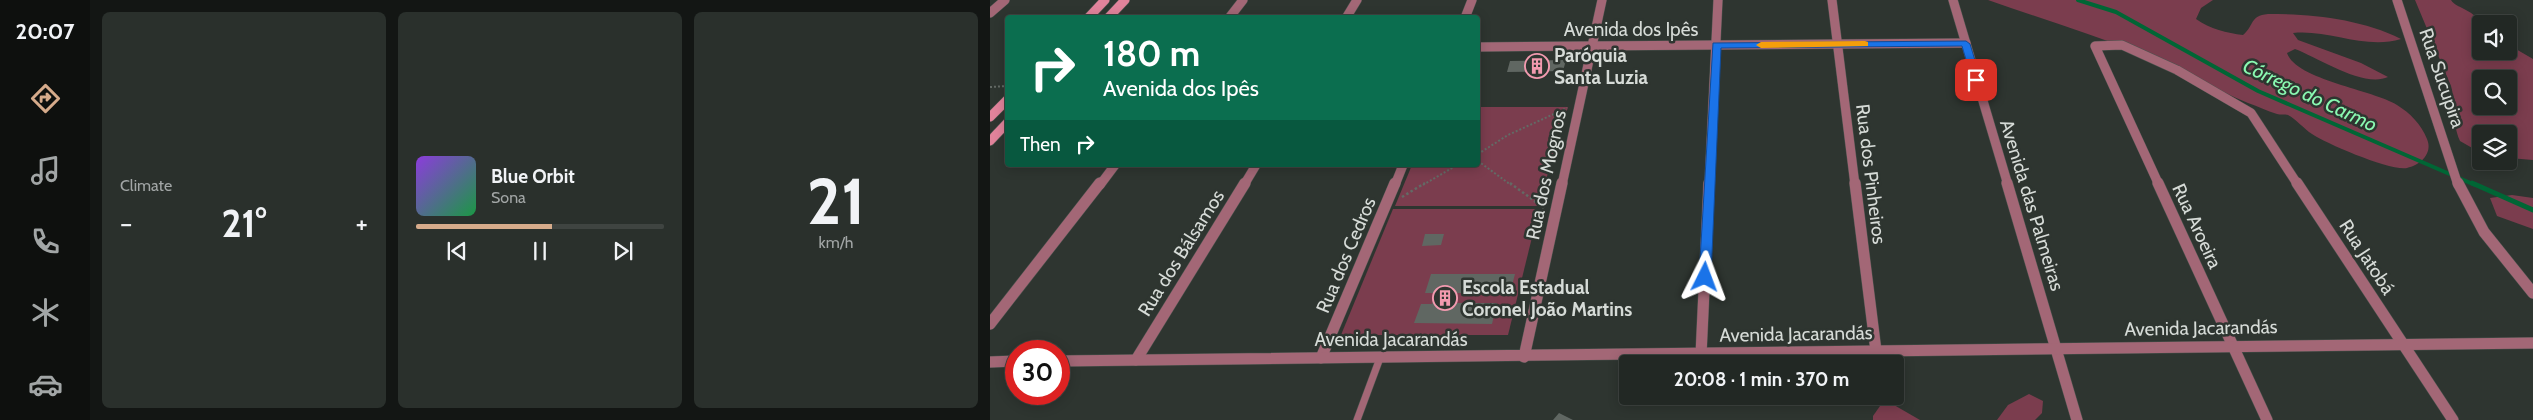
<!DOCTYPE html>
<meta charset="utf-8">
<style>
body{margin:0;font-family:Cabin,sans-serif;background:#2a302c;color:#f1f3f6;height:100vh;display:flex;flex-direction:column;font-size:19px;white-space:nowrap}
*{box-sizing:border-box;margin:0}
p{font-size:16px;color:#a2a6a6}
.icon{flex:none;width:28px;height:28px;fill:none;stroke:currentColor;stroke-width:2;stroke-linecap:round;stroke-linejoin:round}
.map{position:relative;flex:1;overflow:hidden}
.sheet{display:flex;flex-direction:column;gap:12px;padding:12px;background:#131614;width:900px}
.sheet>*{flex:none}
.hud{position:absolute;left:15px;top:15px;width:475px;height:152px;border-radius:5px;box-shadow:0 2px 12px #0003,0 0 0 1px #3f4441;background:#0b6e4f;color:#fff;overflow:hidden}
.controls{position:absolute;left:1482px;top:15px;display:grid;gap:10px}
.controls a{display:grid;place-items:center;width:45px;height:45px;border-radius:5px;background:#222824;box-shadow:0 2px 12px #0003,0 0 0 1px #3f4441;font-size:25px}
.speed{position:absolute;left:15px;top:340px;display:flex;gap:10px;font-size:25px;font-weight:700;text-align:center}
.speed>*{display:grid;place-content:center;width:65px;height:65px;border-radius:50%;background:#222824;box-shadow:0 2px 12px #0003,0 0 0 1px #3f4441;line-height:1}
.speed .limit{border:8px solid #d22;background:#fff;color:#111}
.pin{position:absolute;display:grid;place-items:center;width:42px;height:42px;color:#fff;margin:-21px;border-radius:10px;box-shadow:0 2px 8px #0006}
.me{position:absolute;width:55px;margin:-28px;rotate:3deg;stroke-linejoin:round;filter:drop-shadow(0 0 4px #0008)}
.turn{display:flex;align-items:center;gap:18px;height:105px;padding:0 15px;font-size:22px}
.turn .icon{width:65px;height:65px;stroke-width:2.5}
.turn b{display:block;font-size:35px;line-height:42px}
.then{display:flex;align-items:center;height:48px;padding:0 15px;background:#0003;gap:10px;font-size:19px}
.big{font-size:38px;font-weight:700;line-height:1.1}
.sheet .card{flex:1;display:flex;flex-direction:column;justify-content:center;gap:8px;min-width:0;padding:0 18px;border-radius:8px;background:#2a302c}
.sheet .dial{align-items:center;gap:0}
.dial b{font-size:65px;line-height:1}
.song{display:flex;align-items:center;gap:15px}
.cover{width:60px;height:60px;border-radius:8px;background:linear-gradient(135deg,hsl(270 70% 55%),hsl(140 70% 35%))}
.played{height:5px;border-radius:2px;background:linear-gradient(90deg,#d6ab8b 55%,#3f4441 55%)}
.keys{display:flex;justify-content:space-around;direction:ltr}
.heat{display:flex;justify-content:space-between;align-items:center;font-size:28px;direction:ltr}
.sheet .tiles{flex:1;display:grid;gap:12px;grid-template-columns:repeat(3,1fr)}
.trip{position:absolute;left:629px;top:355px;width:285px;height:50px;border-radius:5px;background:#222824;box-shadow:0 2px 12px #0003,0 0 0 1px #3f4441;font-weight:700;line-height:50px;text-align:center}
main{display:flex;flex:1;min-height:0}
.tab-bar{display:flex;flex-direction:column;width:90px;justify-content:space-around;align-items:center;background:#0e100e;color:#a2a6a6}
.tab-bar .icon{width:35px;height:35px}
.tab-bar .current{color:#d6ab8b}
.tab-bar b{font-size:22px;color:#f1f3f6}
.map>svg:first-child{display:block}
.green{fill:#7b3d4e;fill-rule:evenodd}
.lines{fill:none;stroke-linecap:round;stroke-linejoin:round}
.stream-far1{stroke:#006635;stroke-width:4}
.stream{stroke:#006635;stroke-width:5}
.building{fill:#606762}
.lane-casing{stroke:#4c534e;stroke-width:8}
.street-far1-casing{stroke:#4c534e;stroke-width:10}
.street-casing{stroke:#4c534e;stroke-width:12}
.secondary-casing{stroke:#4c534e;stroke-width:10}
.path-far1{stroke:#636a65;stroke-width:2;stroke-dasharray:2 2;stroke-linecap:butt}
.path{stroke:#636a65;stroke-width:2.5;stroke-dasharray:2.5 2.5;stroke-linecap:butt}
.lane{stroke:#a36776;stroke-width:7}
.street-far1{stroke:#a36776;stroke-width:9}
.street{stroke:#a36776;stroke-width:11}
.secondary{stroke:#e1839b;stroke-width:9}
.route{fill:#1a73e8;stroke:#114b97}
.slow{fill:#f59e0b}
.labels{text-anchor:middle;dominant-baseline:central;stroke-width:5;stroke-linejoin:round;paint-order:stroke}
.street-label{font-size:19px;fill:#d6dbd7;stroke:#2e3530}
.poi-label{font-size:19px;font-weight:bold;fill:#d6dbd7;stroke:#2e3530;text-anchor:start}
.water-label{font-size:20px;font-style:italic;fill:#8af9b1;stroke:#2e3530}
</style>
<main>
<nav class="tab-bar">
<b>20:07</b>
<svg class="icon current" aria-label="directions" viewBox="0 0 24 24"><path d="M12 3l9 9-9 9-9-9zM9 14v-3h6M13 9l2 2-2 2"/></svg>
<svg class="icon" aria-label="music" viewBox="0 0 24 24"><path d="M9 18V5l10-2v13"/><circle cx="6" cy="18" r="3"/><circle cx="16" cy="16" r="3"/></svg>
<svg class="icon" aria-label="phone" viewBox="0 0 24 24"><path d="M5 4h4l2 5-3 2q2 4 5 5l2-3 5 2v4C11 20 4 13 5 4z"/></svg>
<svg class="icon" aria-label="climate" viewBox="0 0 24 24"><path d="M12 3v18M4 7l16 10M4 17L20 7"/></svg>
<svg class="icon" aria-label="car" viewBox="0 0 24 24"><path d="M5 17H2v-5l4-1 3-4h7l3 4 3 1v5h-3M9 17h6M6 11h13"/><circle cx="7" cy="17" r="2"/><circle cx="17" cy="17" r="2"/></svg>
</nav>
<section class="sheet">
<div class="tiles">
<div class="card"><p>Climate</p>
<div class="heat"><a>−</a><b class="big">21°</b><a>+</a></div>
</div>
<div class="card">
<div class="song"><i class="cover"></i><div><b>Blue Orbit</b><p>Sona</p></div></div>
<div class="played"></div>
<div class="keys"><svg class="icon" aria-label="previous" viewBox="0 0 24 24"><path d="M18 5L8 12l10 7zM5 5v14"/></svg><svg class="icon" aria-label="pause" viewBox="0 0 24 24"><path d="M8 5v14M16 5v14"/></svg><svg class="icon" aria-label="next" viewBox="0 0 24 24"><path d="M6 5l10 7-10 7zM19 5v14"/></svg></div>
</div>
<div class="card dial"><b>21</b><p>km/h</p></div>
</div>
</section>
<div class="map">
<svg width="1543" height="420" viewBox="0 0 1543 420">
<rect width="100%" height="100%" fill="#2e3530"/>
<g class="green">
<path d="M998,0h225l-12,8 -5,11c14,10 31,14 47,16 12,-10 6,-19 25,-21 44,0 93,5 133,25 -36,11 -73,-10 -108,-6l5,7 63,23 27,14c-25,11 -69,-19 -93,-28l-8,4c9,27 87,37 110,52 13,8 24,19 30,34 6,14 -6,26 -20,29 -17,3 -80,-24 -95,-34 -8,-5 -16,-15 -24,-19 -3,-1 -8,0 -11,-1 -10,-3 -20,-8 -29,-11 -36,-15 -70,-35 -106,-49 -51,-20 -103,-36 -154,-54z"/>
<path d="M1425,0h36c3,5 8,6 13,9 21,10 17,21 17,42h28v-6l24,14v101l-24,-2v-24h-28v19l-21,-12c-9,-21 -3,-33 -9,-55zM1491,79h28v27h-28z"/>
<path d="M488,107h90l-30,99h-143l17,-41h66z"/>
<path d="M1522,195l21,3v31l-36,-13 -7,-18z"/>
<path d="M403,209h146l-31,126h-167z"/>
<path d="M1039,394l14,7 -1,12 -7,7h-38l11,-15z"/>
<path d="M904,405l26,15h-47v-4l7,-10z"/>
</g>
<g class="lines">
<path class="stream-far1" d="M1088,0l38,12 142,79 217,94"/>
<path class="stream" d="M1482,183l61,27"/>
</g>
<g class="building">
<path d="M576,60l-3,11 -56,1 3,-11z"/>
<path d="M435,234h19l-3,11 -19,1z"/>
<path d="M441,274h84l-5,19h-53l-3,10h43l-5,21 -78,-1 7,-19h11l4,-11h-11z"/>
<path d="M569,413l14,7h-20z"/>
</g>
<g class="lines">
<defs>
<path id="lane" d="M367,420l23,-62"/>
<g id="street-far1">
<path d="M842,0l23,185"/>
<path d="M963,0l55,185"/>
<path d="M1407,0l61,185"/>
<path d="M0,13l15,-13"/>
<path d="M239,18l14,-18"/>
<path d="M356,18l11,-18"/>
<path d="M475,18l7,-18"/>
<path d="M488,47l488,-4"/>
<path d="M110,185l15,-20"/>
<path d="M254,185l12,-20"/>
<path d="M405,185l8,-20"/>
<path d="M572,185l40,-185"/>
<path d="M719,185l9,-185"/>
<path d="M1169,185l-64,-139 27,-1 55,25 74,43 47,72"/>
</g>
<g id="street">
<path d="M865,183l21,168"/>
<path d="M1017,183l70,237"/>
<path d="M1168,183l109,237"/>
<path d="M1307,183l156,237"/>
<path d="M1468,183l26,49 49,61"/>
<path d="M0,324l110,-141"/>
<path d="M711,355l8,-172"/>
<path d="M534,357l38,-174"/>
<path d="M331,358l74,-175"/>
<path d="M146,360l109,-177"/>
<path d="M69,361l1474,-18"/>
<path d="M0,362l26,-1"/>
</g>
<g id="secondary">
<path d="M98,18l17,-18"/>
<path d="M118,18l17,-18"/>
<path d="M0,117l18,-18"/>
<path d="M0,141l18,-19"/>
</g>
</defs>
<use href="#lane" class="lane-casing"/>
<use href="#street-far1" class="street-far1-casing"/>
<use href="#street" class="street-casing"/>
<use href="#secondary" class="secondary-casing"/>
<g class="path-far1">
<path d="M0,87l18,-1"/>
<path d="M488,154l30,-19 59,-27"/>
<path d="M488,161l33,24"/>
<path d="M433,185l34,-20"/>
</g>
<g class="path">
<path d="M520,183l34,25"/>
<path d="M412,197l23,-14"/>
</g>
<use href="#lane" class="lane"/>
<use href="#street-far1" class="street-far1"/>
<use href="#street" class="street"/>
<use href="#secondary" class="secondary"/>
</g>
<path class="route" d="M976,41l4,3 11,36 -1,2 -8,-2 -10,-34 -241,2 -10,229 -2,3h-9l-1,-3 14,-234z"/>
<path class="slow" d="M875,41l3,1v4l-107,2 -5,-3 5,-3z"/>
<defs>
<symbol id="building-ring" viewBox="-11 -11 22 22"><circle r="9.5" fill="#2e3530" stroke="#f29aaf" stroke-width="1.5"/><path d="M-4-6H4V6H1V3H-1V6H-4ZM-2.5-4.3h1.7v1.8h-1.7ZM.8-4.3h1.7v1.8H.8ZM-2.5-1h1.7V.8h-1.7ZM.8-1h1.7V.8H.8Z" fill="#f29aaf"/></symbol>
</defs>
<g fill-rule="evenodd">
<use href="#building-ring" x="533" y="52" width="28" height="28"/>
<use href="#building-ring" x="441" y="284" width="28" height="28"/>
</g>
<g class="labels">
<g class="street-label">
<text x="641" y="29">Avenida dos Ipês</text>
<text transform="translate(1452 78) rotate(71)">Rua Sucupira</text>
<text transform="translate(881 174) rotate(83)">Rua dos Pinheiros</text>
<text transform="translate(556 175) rotate(-78)">Rua dos Mognos</text>
<text transform="translate(1042 205) rotate(73)">Avenida das Palmeiras</text>
<text transform="translate(1207 226) rotate(65)">Rua Aroeira</text>
<text transform="translate(191 253) rotate(-58)">Rua dos Bálsamos</text>
<text transform="translate(356 255) rotate(-67)">Rua dos Cedros</text>
<text transform="translate(1377 257) rotate(57)">Rua Jatobá</text>
<text transform="translate(1211 328) rotate(-1)">Avenida Jacarandás</text>
<text transform="translate(806 334) rotate(-1)">Avenida Jacarandás</text>
<text x="401" y="339">Avenida Jacarandás</text>
</g>
<g class="poi-label">
<text x="564" y="55">Paróquia<tspan x="564" dy="22">Santa Luzia</tspan></text>
<text x="472" y="287">Escola Estadual<tspan x="472" dy="22">Coronel João Martins</tspan></text>
</g>
<g class="water-label">
<text transform="translate(1320 95) rotate(25)">Córrego do Carmo</text>
</g>
</g>
</svg>
<div class="controls">
<a><svg class="icon" aria-label="sound" viewBox="0 0 24 24"><path d="M4 9h4l5-4v14l-5-4H4zM17 9q2 3 0 6"/></svg></a>
<a><svg class="icon" aria-label="search" viewBox="0 0 24 24"><circle cx="10" cy="10" r="6"/><path d="M15 15l6 6"/></svg></a>
<a><svg class="icon" aria-label="layers" viewBox="0 0 24 24"><path d="M12 4l9 5-9 5-9-5zM3 14l9 5 9-5"/></svg></a>
</div>
<div class="speed"><div class="limit">30</div></div>
<div class="pin" style="left:986px;top:80px;background:#d93025"><svg class="icon" aria-label="arrive" viewBox="0 0 24 24"><path d="M6 21V4h12l-3 4 3 4H6"/></svg></div>
<svg class="me" style="left:715px;top:277px" viewBox="-20 -20 40 40"><path d="M0-17L14 15 0 8-14 15z" fill="#1a73e8" stroke="#fff" stroke-width="4"/></svg>
<div class="trip">20:08 · 1 min · 370 m</div>
<div class="hud">
<div class="turn"><svg class="icon" aria-label="right" viewBox="0 0 24 24"><path d="M7 20v-9h11M14 6l5 5-5 5"/></svg><div><b>180 m</b>Avenida dos Ipês</div></div>
<div class="then">Then<svg class="icon" aria-label="right" viewBox="0 0 24 24"><path d="M7 20v-9h11M14 6l5 5-5 5"/></svg></div>
</div>
</div>
</main>
